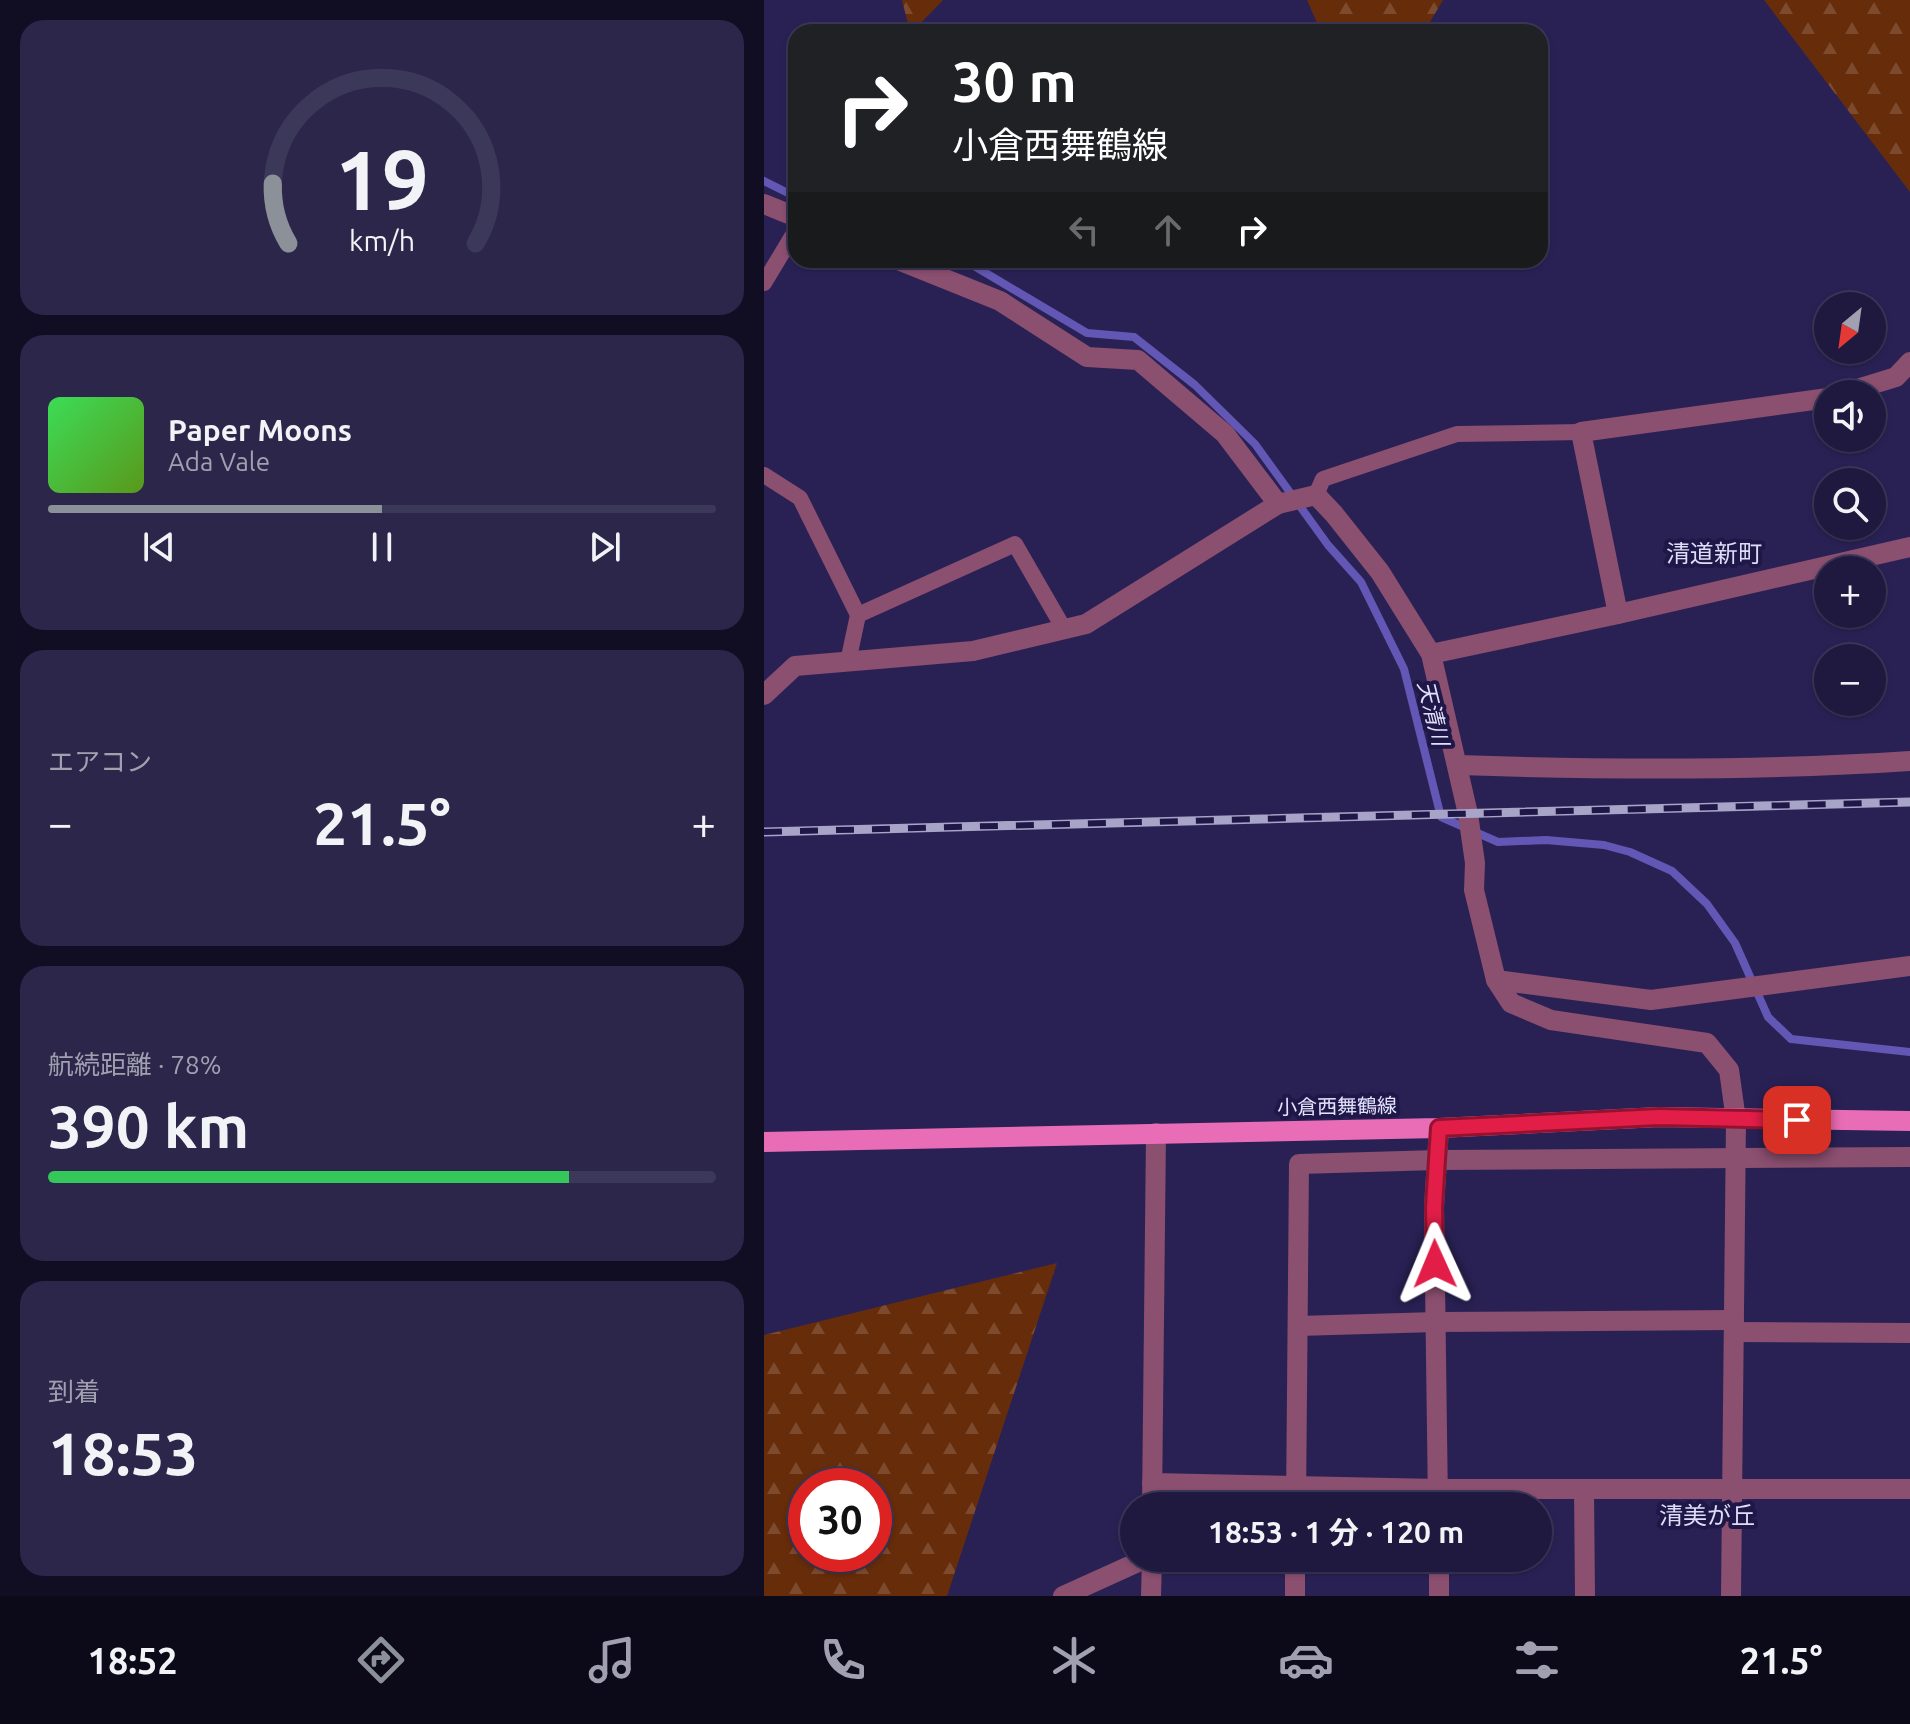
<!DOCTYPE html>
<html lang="ja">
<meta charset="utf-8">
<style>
body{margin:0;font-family:Ubuntu,"Noto Sans JP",sans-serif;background:#2c264a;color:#f1f3f6;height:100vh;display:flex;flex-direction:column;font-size:30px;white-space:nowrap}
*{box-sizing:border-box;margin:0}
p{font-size:26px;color:#a1a0b0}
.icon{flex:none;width:44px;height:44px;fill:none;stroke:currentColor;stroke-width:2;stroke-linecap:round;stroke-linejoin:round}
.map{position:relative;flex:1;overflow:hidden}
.drawer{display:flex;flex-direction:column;gap:20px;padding:20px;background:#110e23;width:764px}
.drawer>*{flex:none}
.top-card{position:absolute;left:24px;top:24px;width:760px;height:244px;border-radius:24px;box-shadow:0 2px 6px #0004,0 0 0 2px #3c3859;background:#202124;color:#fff;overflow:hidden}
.needle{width:52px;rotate:209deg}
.controls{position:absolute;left:1050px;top:292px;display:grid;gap:16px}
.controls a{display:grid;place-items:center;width:72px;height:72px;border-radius:50%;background:#1f193f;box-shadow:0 2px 6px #0004,0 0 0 2px #3c3859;font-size:40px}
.speed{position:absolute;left:24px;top:1468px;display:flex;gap:16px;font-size:40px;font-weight:700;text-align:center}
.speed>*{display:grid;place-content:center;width:104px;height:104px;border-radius:50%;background:#1f193f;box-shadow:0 2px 6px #0004,0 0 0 2px #3c3859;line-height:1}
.speed .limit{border:12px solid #d22;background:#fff;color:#111}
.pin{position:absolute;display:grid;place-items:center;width:68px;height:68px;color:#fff;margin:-34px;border-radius:16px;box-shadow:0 4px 12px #0006}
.me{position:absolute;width:88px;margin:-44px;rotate:359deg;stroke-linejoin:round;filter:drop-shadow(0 0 6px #0008)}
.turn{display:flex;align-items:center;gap:28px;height:168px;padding:0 32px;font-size:36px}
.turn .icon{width:104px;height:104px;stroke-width:2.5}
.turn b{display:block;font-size:56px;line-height:68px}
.lanes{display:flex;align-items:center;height:76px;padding:0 32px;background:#0003;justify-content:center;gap:40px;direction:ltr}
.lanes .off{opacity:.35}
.big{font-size:60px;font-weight:700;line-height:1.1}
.drawer .widget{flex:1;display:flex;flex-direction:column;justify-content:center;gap:12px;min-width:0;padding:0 28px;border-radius:24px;background:#2c264a}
.drawer .dial{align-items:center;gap:0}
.dial svg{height:208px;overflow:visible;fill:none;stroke:#3c3859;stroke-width:7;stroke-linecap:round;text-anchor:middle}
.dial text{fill:#f1f3f6;stroke:none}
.song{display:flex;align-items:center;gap:24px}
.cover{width:96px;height:96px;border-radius:12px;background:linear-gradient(135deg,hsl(130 70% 55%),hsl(90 70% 35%))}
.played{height:8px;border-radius:4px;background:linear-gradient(90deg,#8c9099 50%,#3c3859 50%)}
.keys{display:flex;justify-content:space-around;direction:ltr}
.heat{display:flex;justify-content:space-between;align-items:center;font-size:44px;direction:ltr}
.charge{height:12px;border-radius:6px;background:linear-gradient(90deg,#34c759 78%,#3c3859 0)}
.trip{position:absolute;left:356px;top:1492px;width:432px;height:80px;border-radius:40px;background:#1f193f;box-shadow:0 2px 6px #0004,0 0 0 2px #3c3859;font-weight:700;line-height:80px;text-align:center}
.menu{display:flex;height:128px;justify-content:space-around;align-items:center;background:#0c0a19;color:#a1a0b0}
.menu .icon{width:56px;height:56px}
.menu .on{color:#8c9099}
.menu b{font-size:36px;color:#f1f3f6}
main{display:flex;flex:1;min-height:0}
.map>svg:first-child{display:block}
.forest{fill:url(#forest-firs);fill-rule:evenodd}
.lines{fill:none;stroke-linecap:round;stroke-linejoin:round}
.stream{stroke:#6357b5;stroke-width:8}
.service{stroke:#8b4f70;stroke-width:16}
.minor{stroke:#8b4f70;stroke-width:20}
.primary{stroke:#e96db6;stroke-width:20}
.rail-casing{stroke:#a7a4c7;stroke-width:9}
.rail{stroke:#201749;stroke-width:6;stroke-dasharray:18;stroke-linecap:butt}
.route-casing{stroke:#92132f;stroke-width:20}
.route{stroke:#e11d48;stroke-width:14}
.labels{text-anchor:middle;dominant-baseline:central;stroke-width:8;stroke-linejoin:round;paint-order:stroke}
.street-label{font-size:20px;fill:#e4e3fe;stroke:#201749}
.water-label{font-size:22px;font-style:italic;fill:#e1e0fa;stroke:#201749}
.quarter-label{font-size:24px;fill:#deddf7;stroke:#201749}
</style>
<main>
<section class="drawer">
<div class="widget dial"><svg viewBox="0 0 100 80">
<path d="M14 69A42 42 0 1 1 86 69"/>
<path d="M14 69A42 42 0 0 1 8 46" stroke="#8c9099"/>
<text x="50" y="56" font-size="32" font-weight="700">19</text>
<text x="50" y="72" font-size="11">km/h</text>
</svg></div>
<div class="widget">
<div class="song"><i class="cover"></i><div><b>Paper Moons</b><p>Ada Vale</p></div></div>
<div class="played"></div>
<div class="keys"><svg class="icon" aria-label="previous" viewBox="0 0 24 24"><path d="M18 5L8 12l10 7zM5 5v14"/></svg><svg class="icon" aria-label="pause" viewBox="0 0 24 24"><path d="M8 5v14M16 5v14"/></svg><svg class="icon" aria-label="next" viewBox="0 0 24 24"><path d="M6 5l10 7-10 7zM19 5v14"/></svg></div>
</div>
<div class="widget"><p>エアコン</p>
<div class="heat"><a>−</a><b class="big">21.5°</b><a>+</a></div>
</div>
<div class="widget"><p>航続距離 · 78%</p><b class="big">390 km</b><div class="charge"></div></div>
<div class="widget"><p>到着</p><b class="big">18:53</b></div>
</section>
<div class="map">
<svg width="1146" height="1596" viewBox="0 0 1146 1596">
<defs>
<pattern id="forest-firs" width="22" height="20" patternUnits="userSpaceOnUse" patternTransform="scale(2)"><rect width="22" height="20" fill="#672c09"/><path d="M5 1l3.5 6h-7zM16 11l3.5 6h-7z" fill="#7d4a2e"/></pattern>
</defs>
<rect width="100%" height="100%" fill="#292154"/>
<g class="forest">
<path d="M138,0h41l-31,32h-2z"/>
<path d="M543,0h136l-19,32h-103z"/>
<path d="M1000,0h146v192z"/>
<path d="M293,1263l-110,333h-183v-261zM42,1486h68v68h-68z"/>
</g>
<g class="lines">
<g class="stream">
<path d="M0,181l32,16"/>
<path d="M200,260l123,73 47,4 61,48 60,59 73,101 33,37 43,87 37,148 57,25 48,-2 58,5 26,7 42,19 35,33 28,39 33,74 23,22 119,13"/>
</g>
<g class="service">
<path d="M0,283l32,-53"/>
<path d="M0,475l36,23 58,117 -10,47"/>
<path d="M552,495l7,-16 134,-45 124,-2"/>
<path d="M94,615l157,-71 49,85"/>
</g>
<g class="minor">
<path d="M0,204l32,13"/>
<path d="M134,260l102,41 87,56 51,3 87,74 53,70 38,-9 18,19 46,58 51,82 37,160 7,49 -1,27 22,90 15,23 40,17 156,23 22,27 7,50 -5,476"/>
<path d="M1077,394l55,-17 14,-15"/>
<path d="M854,614l-37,-182 247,-34"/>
<path d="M667,654l187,-40 292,-67"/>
<path d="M0,695l31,-29 178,-15 113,-27 192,-120"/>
<path d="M694,765c150,5 302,6 452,-4"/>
<path d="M732,980l155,20 259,-34"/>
<path d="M534,1326l138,-4 298,-2"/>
<path d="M970,1332l176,1"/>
<path d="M388,1483l286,6h472"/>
<path d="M820,1489l1,107"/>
<path d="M388,1506l4,-373"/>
<path d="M532,1506l3,-342 138,-4 473,-3"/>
<path d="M674,1506l-4,-299 5,-79"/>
<path d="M675,1558v38"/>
<path d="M299,1596l84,-38"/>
<path d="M387,1596l1,-38"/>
<path d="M531,1596v-38"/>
</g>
<path class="primary" d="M0,1142l675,-14 220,-11 251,4"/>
<defs>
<path id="rail" d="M0,832l1146,-30"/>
</defs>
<use href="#rail" class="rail-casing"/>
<use href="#rail" class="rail"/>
</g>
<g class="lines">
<defs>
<path id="route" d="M671,1264l-1,-57 5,-79 220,-11 138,3"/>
</defs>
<use href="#route" class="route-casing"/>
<use href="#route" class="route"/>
</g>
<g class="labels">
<g class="street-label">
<text transform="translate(573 1106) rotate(-1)">小倉西舞鶴線</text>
</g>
<g class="water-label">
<text transform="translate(670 713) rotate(76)">天清川</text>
</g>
<g class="quarter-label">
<text x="950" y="553">清道新町</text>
<text x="943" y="1515">清美が丘</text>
</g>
</g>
</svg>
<div class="controls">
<a><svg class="needle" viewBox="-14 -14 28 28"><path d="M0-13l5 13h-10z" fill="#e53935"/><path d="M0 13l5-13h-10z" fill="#a1a0b0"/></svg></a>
<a><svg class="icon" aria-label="sound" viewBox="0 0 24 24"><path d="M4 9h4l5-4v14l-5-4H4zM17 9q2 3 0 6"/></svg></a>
<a><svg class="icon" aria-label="search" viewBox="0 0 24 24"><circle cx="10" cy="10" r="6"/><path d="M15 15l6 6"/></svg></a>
<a>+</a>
<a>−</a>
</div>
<div class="speed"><div class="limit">30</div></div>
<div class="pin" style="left:1033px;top:1120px;background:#d93025"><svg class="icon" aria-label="arrive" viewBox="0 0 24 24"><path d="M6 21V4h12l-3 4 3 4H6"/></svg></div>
<svg class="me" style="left:671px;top:1264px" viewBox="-20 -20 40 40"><path d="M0-17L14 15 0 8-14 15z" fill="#e11d48" stroke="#fff" stroke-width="4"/></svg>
<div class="trip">18:53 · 1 分 · 120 m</div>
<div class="top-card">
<div class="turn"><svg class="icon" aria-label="right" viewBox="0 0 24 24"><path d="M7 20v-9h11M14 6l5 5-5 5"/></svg><div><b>30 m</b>小倉西舞鶴線</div></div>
<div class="lanes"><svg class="icon off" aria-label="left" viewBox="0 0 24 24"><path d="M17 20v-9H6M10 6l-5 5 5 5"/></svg><svg class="icon off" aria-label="ahead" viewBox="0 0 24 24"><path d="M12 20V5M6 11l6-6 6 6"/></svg><svg class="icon" aria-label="right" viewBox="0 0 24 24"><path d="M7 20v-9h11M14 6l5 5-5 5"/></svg></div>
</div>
</div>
</main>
<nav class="menu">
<b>18:52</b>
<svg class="icon on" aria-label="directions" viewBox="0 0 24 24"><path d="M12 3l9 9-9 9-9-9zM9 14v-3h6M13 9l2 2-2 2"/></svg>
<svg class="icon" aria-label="music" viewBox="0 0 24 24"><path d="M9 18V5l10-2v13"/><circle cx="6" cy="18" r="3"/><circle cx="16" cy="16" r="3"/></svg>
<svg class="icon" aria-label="phone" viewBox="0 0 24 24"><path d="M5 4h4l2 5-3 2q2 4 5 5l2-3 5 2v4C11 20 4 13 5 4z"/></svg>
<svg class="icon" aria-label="climate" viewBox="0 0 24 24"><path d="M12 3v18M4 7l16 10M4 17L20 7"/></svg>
<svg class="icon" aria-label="car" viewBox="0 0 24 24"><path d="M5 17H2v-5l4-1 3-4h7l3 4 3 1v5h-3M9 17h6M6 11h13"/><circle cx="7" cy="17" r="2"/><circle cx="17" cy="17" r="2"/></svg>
<svg class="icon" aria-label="filters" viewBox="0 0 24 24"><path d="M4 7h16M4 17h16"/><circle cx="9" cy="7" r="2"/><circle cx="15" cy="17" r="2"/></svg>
<b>21.5°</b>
</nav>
